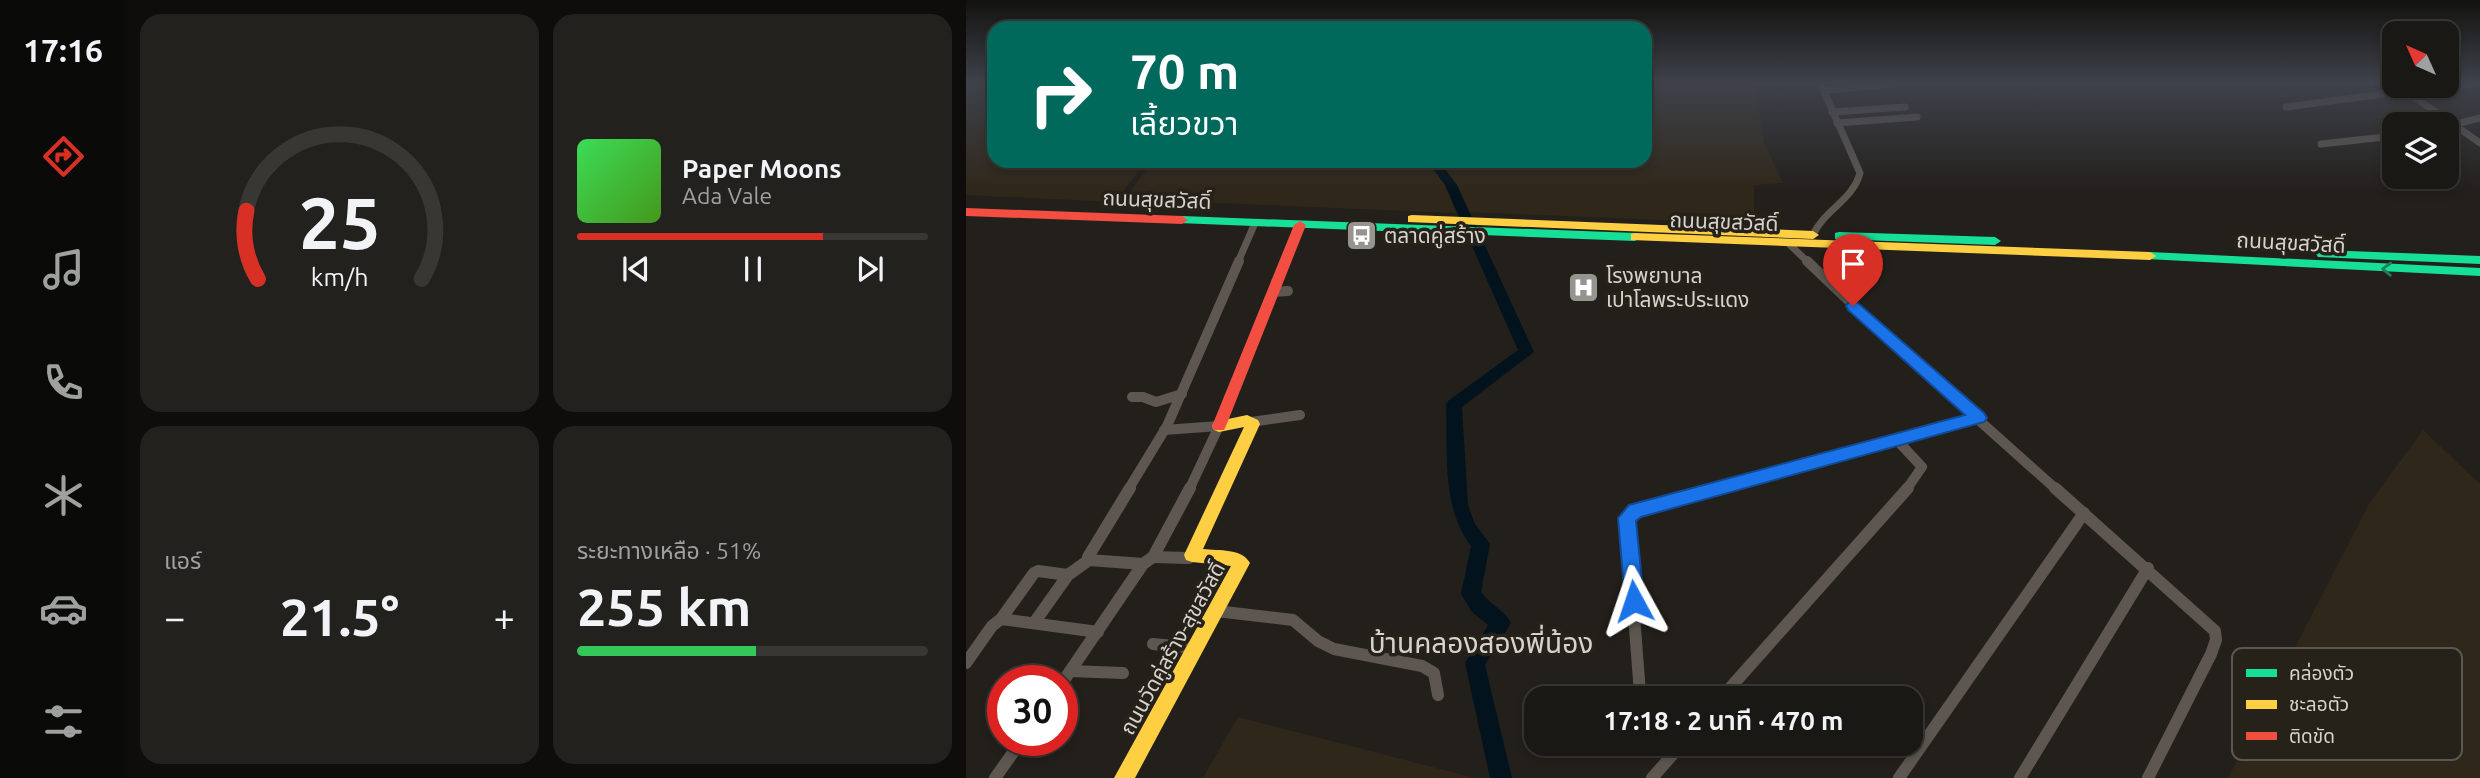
<!DOCTYPE html>
<html lang="th">
<meta charset="utf-8">
<style>
body{margin:0;font-family:Ubuntu,"Noto Sans Thai",sans-serif;background:#23211e;color:#f1f3f6;height:100vh;display:flex;flex-direction:column;font-size:26px;white-space:nowrap}
*{box-sizing:border-box;margin:0}
p{font-size:23px;color:#9fa0a0}
.icon{flex:none;width:38px;height:38px;fill:none;stroke:currentColor;stroke-width:2;stroke-linecap:round;stroke-linejoin:round}
.map{position:relative;flex:1;overflow:hidden}
.drawer{display:flex;flex-direction:column;gap:14px;padding:14px;background:#0e0d0c;width:840px}
.drawer>*{flex:none}
.guide{position:absolute;left:21px;top:21px;width:665px;height:147px;border-radius:21px;box-shadow:0 4px 10px #0003,0 0 0 2px #383734;background:#00695c;color:#fff;overflow:hidden}
.needle{width:46px;rotate:315deg}
.tools{position:absolute;left:1416px;top:21px;display:grid;gap:14px}
.tools a{display:grid;place-items:center;width:77px;height:77px;border-radius:14px;background:#1a1815;box-shadow:0 4px 10px #0003,0 0 0 2px #383734;font-size:35px}
.speed{position:absolute;left:21px;top:665px;display:flex;gap:14px;font-size:35px;font-weight:700;text-align:center}
.speed>*{display:grid;place-content:center;width:91px;height:91px;border-radius:50%;background:#1a1815;box-shadow:0 4px 10px #0003,0 0 0 2px #383734;line-height:1}
.speed .limit{border:10px solid #d22;background:#fff;color:#111}
.pin{position:absolute;display:grid;place-items:center;width:60px;height:60px;color:#fff;margin:-72px -30px;border-radius:50% 50% 50% 0;rotate:-45deg;box-shadow:0 0 7px #0007}
.pin .icon{rotate:45deg}
.me{position:absolute;width:77px;margin:-38px;rotate:355deg;stroke-linejoin:round;filter:drop-shadow(0 0 5px #0008)}
.turn{display:flex;align-items:center;gap:24px;height:147px;padding:0 28px;font-size:32px}
.turn .icon{width:91px;height:91px;stroke-width:2.5}
.turn b{display:block;font-size:49px;line-height:60px}
.big{font-size:52px;font-weight:600;line-height:1.1}
.drawer .widget{flex:1;display:flex;flex-direction:column;justify-content:center;gap:10px;min-width:0;padding:0 24px;border-radius:21px;background:#23211e}
.drawer .dial{align-items:center;gap:0}
.dial svg{height:182px;overflow:visible;fill:none;stroke:#383734;stroke-width:7;stroke-linecap:round;text-anchor:middle}
.dial text{fill:#f1f3f6;stroke:none}
.song{display:flex;align-items:center;gap:21px}
.cover{width:84px;height:84px;border-radius:10px;background:linear-gradient(135deg,hsl(130 70% 55%),hsl(100 70% 35%))}
.played{height:7px;border-radius:4px;background:linear-gradient(90deg,#d93025 70%,#383734 70%)}
.keys{display:flex;justify-content:space-around;direction:ltr}
.heat{display:flex;justify-content:space-between;align-items:center;font-size:38px;direction:ltr}
.charge{height:10px;border-radius:5px;background:linear-gradient(90deg,#34c759 51%,#383734 0)}
.drawer .tiles{flex:1;display:grid;gap:14px;grid-template-columns:repeat(2,1fr)}
.trip{position:absolute;left:558px;top:686px;width:399px;height:70px;border-radius:21px;background:#1a1815;box-shadow:0 4px 10px #0003,0 0 0 2px #383734;font-weight:600;line-height:70px;text-align:center}
main{display:flex;flex:1;min-height:0}
.tab-bar{display:flex;flex-direction:column;width:126px;justify-content:space-around;align-items:center;background:#0a0a08;color:#9fa0a0}
.tab-bar .icon{width:49px;height:49px}
.tab-bar .current{color:#d93025}
.tab-bar b{font-size:32px;color:#f1f3f6}
.map>svg:first-child{display:block}
.industrial{fill:#2f2719}
.lines{fill:none;stroke-linecap:round;stroke-linejoin:round}
.river{fill:#03131d;fill-rule:evenodd}
.street-far2{stroke:#5e5751;stroke-width:7}
.street-far1{stroke:#5e5751;stroke-width:10}
.street{stroke:#5e5751;stroke-width:12}
.fast{fill:#16e098;fill-rule:evenodd}
.slow{fill:#ffcf43;fill-rule:evenodd}
.jam{fill:#f24e42;fill-rule:evenodd}
.oneway{stroke:#1e8058}
.route{fill:#1a73e8;stroke:#114b97;stroke-width:2}
.labels{text-anchor:middle;dominant-baseline:central;stroke-width:7;stroke-linejoin:round;paint-order:stroke}
.street-label{font-size:21px;fill:#d6d3ce;stroke:#262119}
.poi-label{font-size:21px;fill:#d6d3ce;stroke:#262119;text-anchor:start}
.near-quarter-label{font-size:28px;fill:#d6d3ce;stroke:#262119}
.key{fill:#262119;stroke:#5b564f;stroke-width:2}
.key-label{font-size:19px;fill:#d6d3ce}
</style>
<main>
<nav class="tab-bar">
<b>17:16</b>
<svg class="icon current" aria-label="directions" viewBox="0 0 24 24"><path d="M12 3l9 9-9 9-9-9zM9 14v-3h6M13 9l2 2-2 2"/></svg>
<svg class="icon" aria-label="music" viewBox="0 0 24 24"><path d="M9 18V5l10-2v13"/><circle cx="6" cy="18" r="3"/><circle cx="16" cy="16" r="3"/></svg>
<svg class="icon" aria-label="phone" viewBox="0 0 24 24"><path d="M5 4h4l2 5-3 2q2 4 5 5l2-3 5 2v4C11 20 4 13 5 4z"/></svg>
<svg class="icon" aria-label="climate" viewBox="0 0 24 24"><path d="M12 3v18M4 7l16 10M4 17L20 7"/></svg>
<svg class="icon" aria-label="car" viewBox="0 0 24 24"><path d="M5 17H2v-5l4-1 3-4h7l3 4 3 1v5h-3M9 17h6M6 11h13"/><circle cx="7" cy="17" r="2"/><circle cx="17" cy="17" r="2"/></svg>
<svg class="icon" aria-label="filters" viewBox="0 0 24 24"><path d="M4 7h16M4 17h16"/><circle cx="9" cy="7" r="2"/><circle cx="15" cy="17" r="2"/></svg>
</nav>
<section class="drawer">
<div class="tiles">
<div class="widget dial"><svg viewBox="0 0 100 80">
<path d="M14 69A42 42 0 1 1 86 69"/>
<path d="M14 69A42 42 0 0 1 9 39" stroke="#d93025"/>
<text x="50" y="56" font-size="32" font-weight="700">25</text>
<text x="50" y="72" font-size="11">km/h</text>
</svg></div>
<div class="widget">
<div class="song"><i class="cover"></i><div><b>Paper Moons</b><p>Ada Vale</p></div></div>
<div class="played"></div>
<div class="keys"><svg class="icon" aria-label="previous" viewBox="0 0 24 24"><path d="M18 5L8 12l10 7zM5 5v14"/></svg><svg class="icon" aria-label="pause" viewBox="0 0 24 24"><path d="M8 5v14M16 5v14"/></svg><svg class="icon" aria-label="next" viewBox="0 0 24 24"><path d="M6 5l10 7-10 7zM19 5v14"/></svg></div>
</div>
<div class="widget"><p>แอร์</p>
<div class="heat"><a>−</a><b class="big">21.5°</b><a>+</a></div>
</div>
<div class="widget"><p>ระยะทางเหลือ · 51%</p><b class="big">255 km</b><div class="charge"></div></div>
</div>
</section>
<div class="map">
<svg width="1514" height="778" viewBox="0 0 1514 778">
<rect width="100%" height="100%" fill="#23201c"/>
<g class="industrial">
<path d="M0,82h28v79h152l-31,41 -149,-7z"/>
<path d="M679,82h106l7,19 6,41 19,41 -29,2v39l-286,-12 -27,-51h204z"/>
<path d="M187,161h283l20,52 -332,-14z"/>
<path d="M1457,430l57,54v294h-252l141,-274z"/>
<path d="M272,717l237,61h-272z"/>
</g>
<g class="lines">
<path class="river" d="M461,161h12l18,24 77,167 -72,55 6,98 7,19 15,20 -9,48c8,12 24,18 30,31l-26,42 27,113h-22l-25,-115 23,-38 -16,-13 -11,-18 10,-48c-30,-39 -23,-94 -25,-141l2,-4 70,-51 -73,-165z"/>
<g class="street-far2">
<path d="M1434,87l80,56"/>
<path d="M857,90l71,-6"/>
<path d="M1441,92l73,-9"/>
<path d="M1320,107l119,-16"/>
<path d="M866,112l73,-5"/>
<path d="M871,123l80,-6"/>
<path d="M1487,125l27,-7"/>
<path d="M1355,144l73,-8"/>
<path d="M847,235c11,-25 40,-35 47,-62l-40,-91"/>
<path d="M824,245l18,17"/>
<path d="M272,262l17,-39"/>
</g>
<g class="street-far1">
<path d="M841,261l99,94 151,135"/>
<path d="M307,292l15,-1"/>
<path d="M166,397h11l13,5 26,-8"/>
<path d="M285,422l49,-7"/>
<path d="M198,430l55,-4"/>
<path d="M930,439l26,28 -16,23"/>
<path d="M162,490l39,-64 72,-165"/>
<path d="M223,490l30,-64"/>
<path d="M742,490l270,-72"/>
</g>
<g class="street">
<path d="M164,488l-42,69 1,3 54,4"/>
<path d="M1089,488l160,143 1,9 -5,14 -63,124"/>
<path d="M187,557l36,1 3,-3"/>
<path d="M250,611l77,9 25,21 16,8 88,17 12,7 4,22"/>
<path d="M35,619l33,-46 4,-2 30,4"/>
<path d="M68,623l34,-48 21,-15"/>
<path d="M187,644l42,4"/>
<path d="M0,663l26,-37 9,-7 97,13"/>
<path d="M104,671l53,2"/>
<path d="M96,683l81,-119 10,-7 37,-69"/>
<path d="M674,693l-13,-168 3,-11 84,-26"/>
<path d="M755,698l187,-210"/>
<path d="M29,778l27,-38"/>
<path d="M686,778l30,-34"/>
<path d="M933,778l185,-265"/>
<path d="M1054,778l128,-210"/>
</g>
<g class="fast">
<path d="M216,216l453,17 6,4 -6,4 -457,-18 -2,-3z"/>
<path d="M873,232l156,5 6,4 -6,4 -160,-6v-6z"/>
<path d="M1356,250l158,6v8l-162,-7 -2,-3 2,-3z"/>
<path d="M1184,252l330,16v8l-334,-17 -2,-3 2,-3z"/>
</g>
<g class="slow">
<path d="M446,215l401,16 6,4 -6,4 -405,-17v-6z"/>
<path d="M669,233l515,19 6,4 -6,4 -519,-20v-6z"/>
<path d="M281,415l11,5 2,4 -57,125c16,2 39,-1 47,14l-115,215h-21l117,-212 -39,-4 -6,-2 -2,-5 60,-128 -25,5 -5,-2 -2,-4 2,-4z"/>
</g>
<g class="jam">
<path d="M0,208l216,8 6,4 -6,4 -216,-8z"/>
<path d="M334,221l6,4 -80,201 -2,4h-10l-2,-4 82,-201z"/>
</g>
</g>
<defs><path id="oneway-chevron" d="M-2-3.5L2.5 0L-2 3.5" fill="none" stroke-width="1.6" stroke-linecap="round" stroke-linejoin="round" transform="scale(1.75)"/></defs>
<use class="oneway" href="#oneway-chevron" transform="translate(1421 269) rotate(-178)"/>
<linearGradient id="sky" x2="0" y2="1"><stop stop-color="#13120f"/><stop offset="0.43" stop-color="#3f424b"/><stop offset="1" stop-color="#3f424b" stop-opacity="0"/></linearGradient>
<rect width="1514" height="191" fill="url(#sky)"/>
<path class="route" d="M887,301l5,2 126,110 3,5 -3,4 -343,95 -5,4 8,80 -3,7 -7,2 -6,-2 -3,-7 -7,-83 11,-13 336,-90 -117,-105 -2,-4 2,-3z"/>
<defs>
<symbol id="bus-square" viewBox="-11 -11 22 22"><rect x="-9" y="-9" width="18" height="18" rx="4" fill="#979490" stroke="#262119"/><path d="M-5-6H5V4H4V6H2V4H-2V6H-4V4H-5ZM-3.5-4V0h7V-4ZM-3.5 1.2v1.5H-2V1.2ZM2 1.2v1.5H3.5V1.2Z" fill="#fff"/></symbol>
<symbol id="hospital-square" viewBox="-11 -11 22 22"><rect x="-9" y="-9" width="18" height="18" rx="4" fill="#979490" stroke="#262119"/><path d="M-5-5h3v3.5h4V-5h3V5h-3V1.5h-4V5h-3Z" fill="#fff"/></symbol>
</defs>
<g fill-rule="evenodd">
<use href="#bus-square" x="378" y="218" width="35" height="35"/>
<use href="#hospital-square" x="600" y="270" width="35" height="35"/>
</g>
<g class="labels">
<g class="street-label">
<text transform="translate(191 199) rotate(2)">ถนนสุขสวัสดิ์</text>
<text transform="translate(758 221) rotate(2)">ถนนสุขสวัสดิ์</text>
<text transform="translate(1325 242) rotate(3)">ถนนสุขสวัสดิ์</text>
<text transform="translate(206 648) rotate(-61)">ถนนวัดคู่สร้าง-สุขสวัสดิ์</text>
</g>
<g class="poi-label">
<text x="418" y="235">ตลาดคู่สร้าง</text>
<text x="640" y="275">โรงพยาบาล<tspan x="640" dy="24">เปาโลพระประแดง</tspan></text>
</g>
<g class="near-quarter-label">
<text x="515" y="642">บ้านคลองสองพี่น้อง</text>
</g>
</g>
<rect x="1266" y="648" width="230" height="112" rx="10" class="key"/>
<rect x="1280" y="669" width="31" height="8" fill="#16e098"/>
<rect x="1280" y="700" width="31" height="9" fill="#ffcf43"/>
<rect x="1280" y="732" width="31" height="8" fill="#f24e42"/>
<g class="key-label">
<text x="1323" y="680">คล่องตัว</text>
<text x="1323" y="711">ชะลอตัว</text>
<text x="1323" y="743">ติดขัด</text>
</g>
</svg>
<div class="tools">
<a><svg class="needle" viewBox="-14 -14 28 28"><path d="M0-13l5 13h-10z" fill="#e53935"/><path d="M0 13l5-13h-10z" fill="#9fa0a0"/></svg></a>
<a><svg class="icon" aria-label="layers" viewBox="0 0 24 24"><path d="M12 4l9 5-9 5-9-5zM3 14l9 5 9-5"/></svg></a>
</div>
<div class="speed"><div class="limit">30</div></div>
<div class="pin" style="left:887px;top:306px;background:#d93025"><svg class="icon" aria-label="arrive" viewBox="0 0 24 24"><path d="M6 21V4h12l-3 4 3 4H6"/></svg></div>
<svg class="me" style="left:668px;top:601px" viewBox="-20 -20 40 40"><path d="M0-17L14 15 0 8-14 15z" fill="#1a73e8" stroke="#fff" stroke-width="4"/></svg>
<div class="trip">17:18 · 2 นาที · 470 m</div>
<div class="guide">
<div class="turn"><svg class="icon" aria-label="right" viewBox="0 0 24 24"><path d="M7 20v-9h11M14 6l5 5-5 5"/></svg><div><b>70 m</b>เลี้ยวขวา</div></div>
</div>
</div>
</main>
